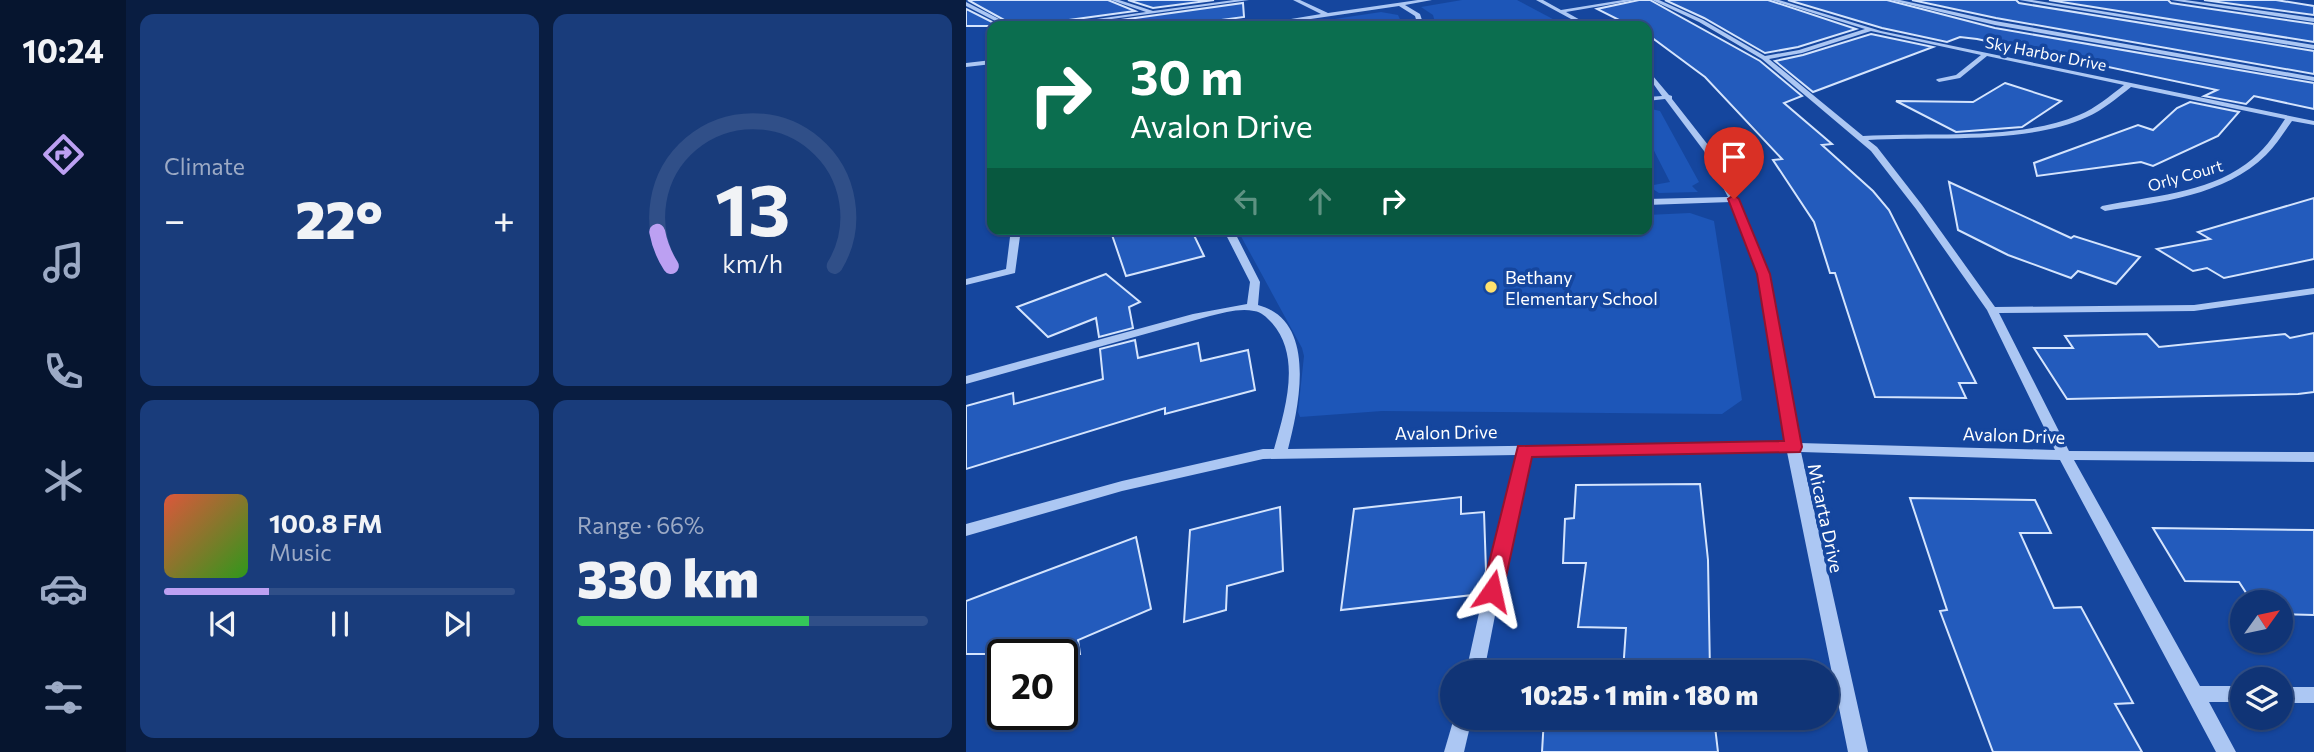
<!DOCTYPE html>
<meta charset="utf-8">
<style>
body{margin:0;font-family:Commissioner,sans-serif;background:#193c7b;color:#f1f3f6;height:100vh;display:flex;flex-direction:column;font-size:26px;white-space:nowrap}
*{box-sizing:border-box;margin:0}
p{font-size:23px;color:#9caac5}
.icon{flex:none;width:38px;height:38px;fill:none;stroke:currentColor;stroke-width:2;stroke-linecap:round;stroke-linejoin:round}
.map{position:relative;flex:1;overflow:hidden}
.side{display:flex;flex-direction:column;gap:14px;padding:14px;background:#091d41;width:840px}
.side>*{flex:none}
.hud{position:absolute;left:21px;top:21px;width:665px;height:214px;border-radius:14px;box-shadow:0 2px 5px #0004,0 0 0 2px #304f88;background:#0b6e4f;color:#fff;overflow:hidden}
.needle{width:46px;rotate:57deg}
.controls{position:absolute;left:1264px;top:590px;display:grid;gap:14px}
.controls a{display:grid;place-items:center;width:63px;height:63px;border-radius:50%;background:#103476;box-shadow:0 2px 5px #0004,0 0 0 2px #304f88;font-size:35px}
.speed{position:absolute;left:21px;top:639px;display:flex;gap:14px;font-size:35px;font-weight:700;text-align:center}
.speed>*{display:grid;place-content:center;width:91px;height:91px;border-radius:50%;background:#103476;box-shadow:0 2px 5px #0004,0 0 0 2px #304f88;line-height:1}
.speed .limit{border:4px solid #111;border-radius:10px;background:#fff;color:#111}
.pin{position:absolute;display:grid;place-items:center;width:60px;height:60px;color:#fff;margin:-72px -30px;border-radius:50% 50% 50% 0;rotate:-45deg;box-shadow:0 0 7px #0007}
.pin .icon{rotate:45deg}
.me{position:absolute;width:77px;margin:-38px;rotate:11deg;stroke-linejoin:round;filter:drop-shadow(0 0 5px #0008)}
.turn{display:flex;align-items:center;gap:24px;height:147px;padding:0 28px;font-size:32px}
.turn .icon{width:91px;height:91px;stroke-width:2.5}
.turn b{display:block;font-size:49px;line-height:60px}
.lanes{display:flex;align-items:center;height:66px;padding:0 28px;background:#0003;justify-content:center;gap:35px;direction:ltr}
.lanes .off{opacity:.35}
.big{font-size:52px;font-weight:800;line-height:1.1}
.side .card{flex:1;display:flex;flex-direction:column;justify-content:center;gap:10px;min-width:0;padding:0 24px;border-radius:14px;background:#193c7b}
.side .dial{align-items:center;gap:0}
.dial svg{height:182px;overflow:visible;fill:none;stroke:#304f88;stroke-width:7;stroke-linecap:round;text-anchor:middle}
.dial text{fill:#f1f3f6;stroke:none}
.song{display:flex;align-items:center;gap:21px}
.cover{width:84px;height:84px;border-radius:10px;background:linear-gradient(135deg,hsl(10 70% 55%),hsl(110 70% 35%))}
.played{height:7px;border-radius:4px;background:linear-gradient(90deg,#bca0f2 30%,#304f88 30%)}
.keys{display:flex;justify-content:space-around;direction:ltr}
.heat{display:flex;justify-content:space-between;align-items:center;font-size:38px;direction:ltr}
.charge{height:10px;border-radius:5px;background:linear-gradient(90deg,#34c759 66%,#304f88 0)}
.side .tiles{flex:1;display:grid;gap:14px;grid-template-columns:repeat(2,1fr)}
.trip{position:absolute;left:474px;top:660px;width:399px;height:70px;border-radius:35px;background:#103476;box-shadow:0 2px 5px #0004,0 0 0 2px #304f88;font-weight:800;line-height:70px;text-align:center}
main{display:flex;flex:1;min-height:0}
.tabs{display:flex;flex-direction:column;width:126px;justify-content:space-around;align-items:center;background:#06152f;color:#9caac5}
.tabs .icon{width:49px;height:49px}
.tabs .current{color:#bca0f2}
.tabs b{font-size:32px;color:#f1f3f6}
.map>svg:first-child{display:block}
.green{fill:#1d56b8}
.building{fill:#235bbc;stroke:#d4e4fd;stroke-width:2}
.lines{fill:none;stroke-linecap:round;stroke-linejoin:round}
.minor{fill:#acc7f3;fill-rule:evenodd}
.route{fill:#e11d48;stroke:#92132f;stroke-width:2}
.poi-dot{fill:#ffe16e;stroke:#15469e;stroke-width:2.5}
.labels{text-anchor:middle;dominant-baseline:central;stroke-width:7;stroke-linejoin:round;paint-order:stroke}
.far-street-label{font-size:16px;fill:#fff;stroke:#15469e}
.poi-label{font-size:18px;fill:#fff;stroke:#15469e;text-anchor:start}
.street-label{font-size:18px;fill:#fff;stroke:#15469e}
</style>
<main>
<nav class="tabs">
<b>10:24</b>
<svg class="icon current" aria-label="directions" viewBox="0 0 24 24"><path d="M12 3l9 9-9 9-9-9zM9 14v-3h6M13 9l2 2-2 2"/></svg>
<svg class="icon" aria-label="music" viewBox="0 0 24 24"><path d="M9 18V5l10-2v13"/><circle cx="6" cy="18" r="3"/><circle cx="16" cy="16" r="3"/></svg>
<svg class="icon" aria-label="phone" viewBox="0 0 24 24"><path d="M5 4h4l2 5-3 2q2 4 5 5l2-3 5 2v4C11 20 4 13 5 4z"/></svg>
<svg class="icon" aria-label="climate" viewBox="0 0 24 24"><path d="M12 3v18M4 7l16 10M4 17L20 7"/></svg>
<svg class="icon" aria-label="car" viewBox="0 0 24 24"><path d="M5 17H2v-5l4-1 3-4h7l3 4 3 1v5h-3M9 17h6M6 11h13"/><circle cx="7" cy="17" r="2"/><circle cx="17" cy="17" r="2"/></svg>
<svg class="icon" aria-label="filters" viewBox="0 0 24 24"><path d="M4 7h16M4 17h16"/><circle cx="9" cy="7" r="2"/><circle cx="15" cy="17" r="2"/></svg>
</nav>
<section class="side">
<div class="tiles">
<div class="card"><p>Climate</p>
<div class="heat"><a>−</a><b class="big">22°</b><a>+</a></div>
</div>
<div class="card dial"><svg viewBox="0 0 100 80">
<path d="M14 69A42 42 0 1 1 86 69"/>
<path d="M14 69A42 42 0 0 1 8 54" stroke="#bca0f2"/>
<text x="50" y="56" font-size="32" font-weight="700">13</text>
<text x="50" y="72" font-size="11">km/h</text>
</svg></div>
<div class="card">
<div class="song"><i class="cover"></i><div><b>100.8 FM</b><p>Music</p></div></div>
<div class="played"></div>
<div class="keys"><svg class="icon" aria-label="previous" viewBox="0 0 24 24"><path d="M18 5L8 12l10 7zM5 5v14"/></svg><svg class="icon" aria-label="pause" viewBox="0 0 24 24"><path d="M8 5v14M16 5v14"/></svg><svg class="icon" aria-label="next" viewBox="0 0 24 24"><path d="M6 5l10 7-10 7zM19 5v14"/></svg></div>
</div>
<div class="card"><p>Range · 66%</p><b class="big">330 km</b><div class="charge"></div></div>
</div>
</section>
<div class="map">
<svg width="1348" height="752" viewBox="0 0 1348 752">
<rect width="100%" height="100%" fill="#15469e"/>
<g class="green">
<path d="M496,0h55l49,26h-130l-3,-11 -12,-8z"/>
<path d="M415,12l17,3 5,11h-115z"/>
<path d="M681,108l13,3 39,71 -7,4 6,6 -39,1 -11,-7 22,-4 -23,-45z"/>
<path d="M724,213l24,8 28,179 -20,14 -340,-3 -82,6 -2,-5 6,-56 -2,-8 -65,-119h410v-14z"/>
</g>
<g class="building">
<path d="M2,0h140l27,11 -88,12 -3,3h-29z"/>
<path d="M162,0h86l-61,8z"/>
<path d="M673,0h11l110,61 42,35 -18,7 48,41 -10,1 51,46 16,19 87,173h-17l7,15 -91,-1 -40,-124h-5l-16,-51 -41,-62 9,-1 -77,-82 -58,-43v-8h-16l-34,-17z"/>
<path d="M699,0h103l88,29 -58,18 -33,6 -61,-35z"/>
<path d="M822,0h99l108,28 319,55v26l-60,-13 -8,8 -42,-8 13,-6 -240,-51 -17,-2 -13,5 -65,-14z"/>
<path d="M946,0h104l3,3 295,48v23l-318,-56z"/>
<path d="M1083,0h119l3,3 143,21v18z"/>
<path d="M1238,0h72l38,6v9z"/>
<path d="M277,3l1,14 -68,9h-98z"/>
<path d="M0,9l34,17h-34z"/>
<path d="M905,34l62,13 -120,45 -38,-31 28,-6z"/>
<path d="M1039,83l56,18 -39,26 -66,5 -60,-31 77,1z"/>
<path d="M1224,102l49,10 -21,24 -65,30 -12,-4 -104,14 -3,-13 104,-38 15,5 24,-22z"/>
<path d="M983,182l122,56 3,-2 66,21 -24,27 -38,-13 -7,7 -63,-23 -50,-25z"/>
<path d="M1348,198v61l-90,19 -17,-10 -14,3 -36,-22 53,-10 -12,-7z"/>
<path d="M144,229h81l13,27 -78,20z"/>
<path d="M140,274l34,28 -11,5 4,21 -34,9 -3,-19 -48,19 -31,-30z"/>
<path d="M1348,333v59l-16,2 -231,5 -33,-51h39l-8,-12 82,-2 12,13 126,-13 5,4z"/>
<path d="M169,340l3,18 60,-15 3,18 47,-11 7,40 -90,24v-6l-199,61v-63l47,-13 1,11 89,-25 -3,-30z"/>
<path d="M734,484l8,76 2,112h-87l3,-44 -48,-1 8,-64h-23l2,-44 9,-1 2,-33z"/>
<path d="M495,497v17l23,-2 2,59 -5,23 -140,16 13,-101z"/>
<path d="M944,498l125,2 16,33h-31l34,75 27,-1 52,96 -18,1 27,48h-149l-53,-141 7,-1z"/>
<path d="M314,507l3,64 -56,15 -1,24 -42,12 6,-92z"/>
<path d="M1187,528l161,2v85l-34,-1v-12h-28l-13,-20 -54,-1z"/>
<path d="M170,537l15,72 -73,31 2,14h-114v-53z"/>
<path d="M578,718h170l4,34h-176z"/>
</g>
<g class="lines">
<g class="minor">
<path d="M145,0h8l34,11 81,-11h15l-188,26h-14l99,-14z"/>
<path d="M327,0h7l28,13 90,-13h14l-27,5 15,9 4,12h-6l-3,-10 -16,-10 -136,20h-13l71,-12z"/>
<path d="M570,0h7l18,10 62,-10h13l-70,12 25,14h-7z"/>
<path d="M686,0h7l44,20 62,36 34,-6 66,-21 -94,-29h8l102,31 433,90v4l-22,-4c-8,11 -16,24 -26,34 -41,41 -107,47 -161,56l-5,-3 2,-2c48,-10 103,-12 144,-42 17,-12 28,-28 39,-45l-154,-32c-14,11 -28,23 -44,30 -61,28 -153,19 -219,23l9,7 45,58 73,102 199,-2 120,-17v6l-120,17 -195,2 70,138 245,1v10l-240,-2 126,226h42v16h-33l27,50h-20l-156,-292 -259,-8 67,300h-20l-61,-300 -256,3 -17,63 -30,154h-18l34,-154 17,-63 -254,4 -141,32 -156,45v-12l156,-43 141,-32h11c11,-39 28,-92 -2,-126 -6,-6 -10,-11 -18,-12 -15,-3 -30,2 -44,5l-244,68v-8l227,-62 54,-10 3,-22 -27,-53h10l27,53 -2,23c60,16 41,101 30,144l497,-7 -26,-168 -28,-72 -84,3v-6l81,-2 -24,-46 -39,-52 -18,2v-4l15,-1 -15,-21v-6l22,26 3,1v3l40,51 26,49 31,75 30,169 256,7 -68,-140 -71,-101 -45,-58 -109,-92 -63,-37zM905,31l110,24 -25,20 -19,4 -1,1 3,2 21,-4 27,-22 137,29c-14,11 -28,23 -45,30 -62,26 -149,17 -216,21l-94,-77 33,-6z"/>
<path d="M924,0h10l95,21 319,56v4l-319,-56z"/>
<path d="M1053,0h13l282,45v4z"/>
<path d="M1205,0h14l129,18v4z"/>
<path d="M0,2l45,23 1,1h-7l-39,-20z"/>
<path d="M26,60v4l-26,3v-4z"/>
<path d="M45,229h10l-6,44 -49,12v-6l40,-10z"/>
<rect x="1314" y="687" width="34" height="16"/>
<path d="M488,718h18l-8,34h-20z"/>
</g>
</g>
<path class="route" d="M768,195l5,4 31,75 32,173 -2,5 -268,5 -29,134 -3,6 -8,2 -7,-2 -3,-6 36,-145 266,-5 -27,-167 -29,-75z"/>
<circle class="poi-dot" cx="525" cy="287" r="7"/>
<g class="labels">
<g class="far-street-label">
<text transform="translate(1080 53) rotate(11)">Sky Harbor Drive</text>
<text transform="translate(1219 175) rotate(-16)">Orly Court</text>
</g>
<g class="poi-label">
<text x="539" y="277">Bethany<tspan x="539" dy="21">Elementary School</tspan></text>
</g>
<g class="street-label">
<text transform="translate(480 432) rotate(-1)">Avalon Drive</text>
<text transform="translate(1048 435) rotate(2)">Avalon Drive</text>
<text transform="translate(860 518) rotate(78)">Micarta Drive</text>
</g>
</g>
</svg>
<div class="controls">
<a><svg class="needle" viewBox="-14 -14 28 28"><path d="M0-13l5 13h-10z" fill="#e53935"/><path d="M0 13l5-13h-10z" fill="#9caac5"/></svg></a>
<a><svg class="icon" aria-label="layers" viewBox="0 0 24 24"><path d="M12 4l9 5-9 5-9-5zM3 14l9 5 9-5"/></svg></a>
</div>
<div class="speed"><div class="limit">20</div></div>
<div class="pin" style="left:768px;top:199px;background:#d93025"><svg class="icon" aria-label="arrive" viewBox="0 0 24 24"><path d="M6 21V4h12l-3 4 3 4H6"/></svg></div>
<svg class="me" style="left:526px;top:591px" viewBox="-20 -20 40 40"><path d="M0-17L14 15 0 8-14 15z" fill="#e11d48" stroke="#fff" stroke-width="4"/></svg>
<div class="trip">10:25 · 1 min · 180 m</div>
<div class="hud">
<div class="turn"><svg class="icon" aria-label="right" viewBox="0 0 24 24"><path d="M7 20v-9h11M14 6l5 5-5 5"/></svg><div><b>30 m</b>Avalon Drive</div></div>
<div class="lanes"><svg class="icon off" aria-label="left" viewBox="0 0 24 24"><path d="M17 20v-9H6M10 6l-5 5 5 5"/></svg><svg class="icon off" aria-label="ahead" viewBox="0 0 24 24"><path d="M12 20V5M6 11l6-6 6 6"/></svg><svg class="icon" aria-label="right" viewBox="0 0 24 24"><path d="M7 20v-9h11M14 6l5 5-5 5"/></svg></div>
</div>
</div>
</main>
